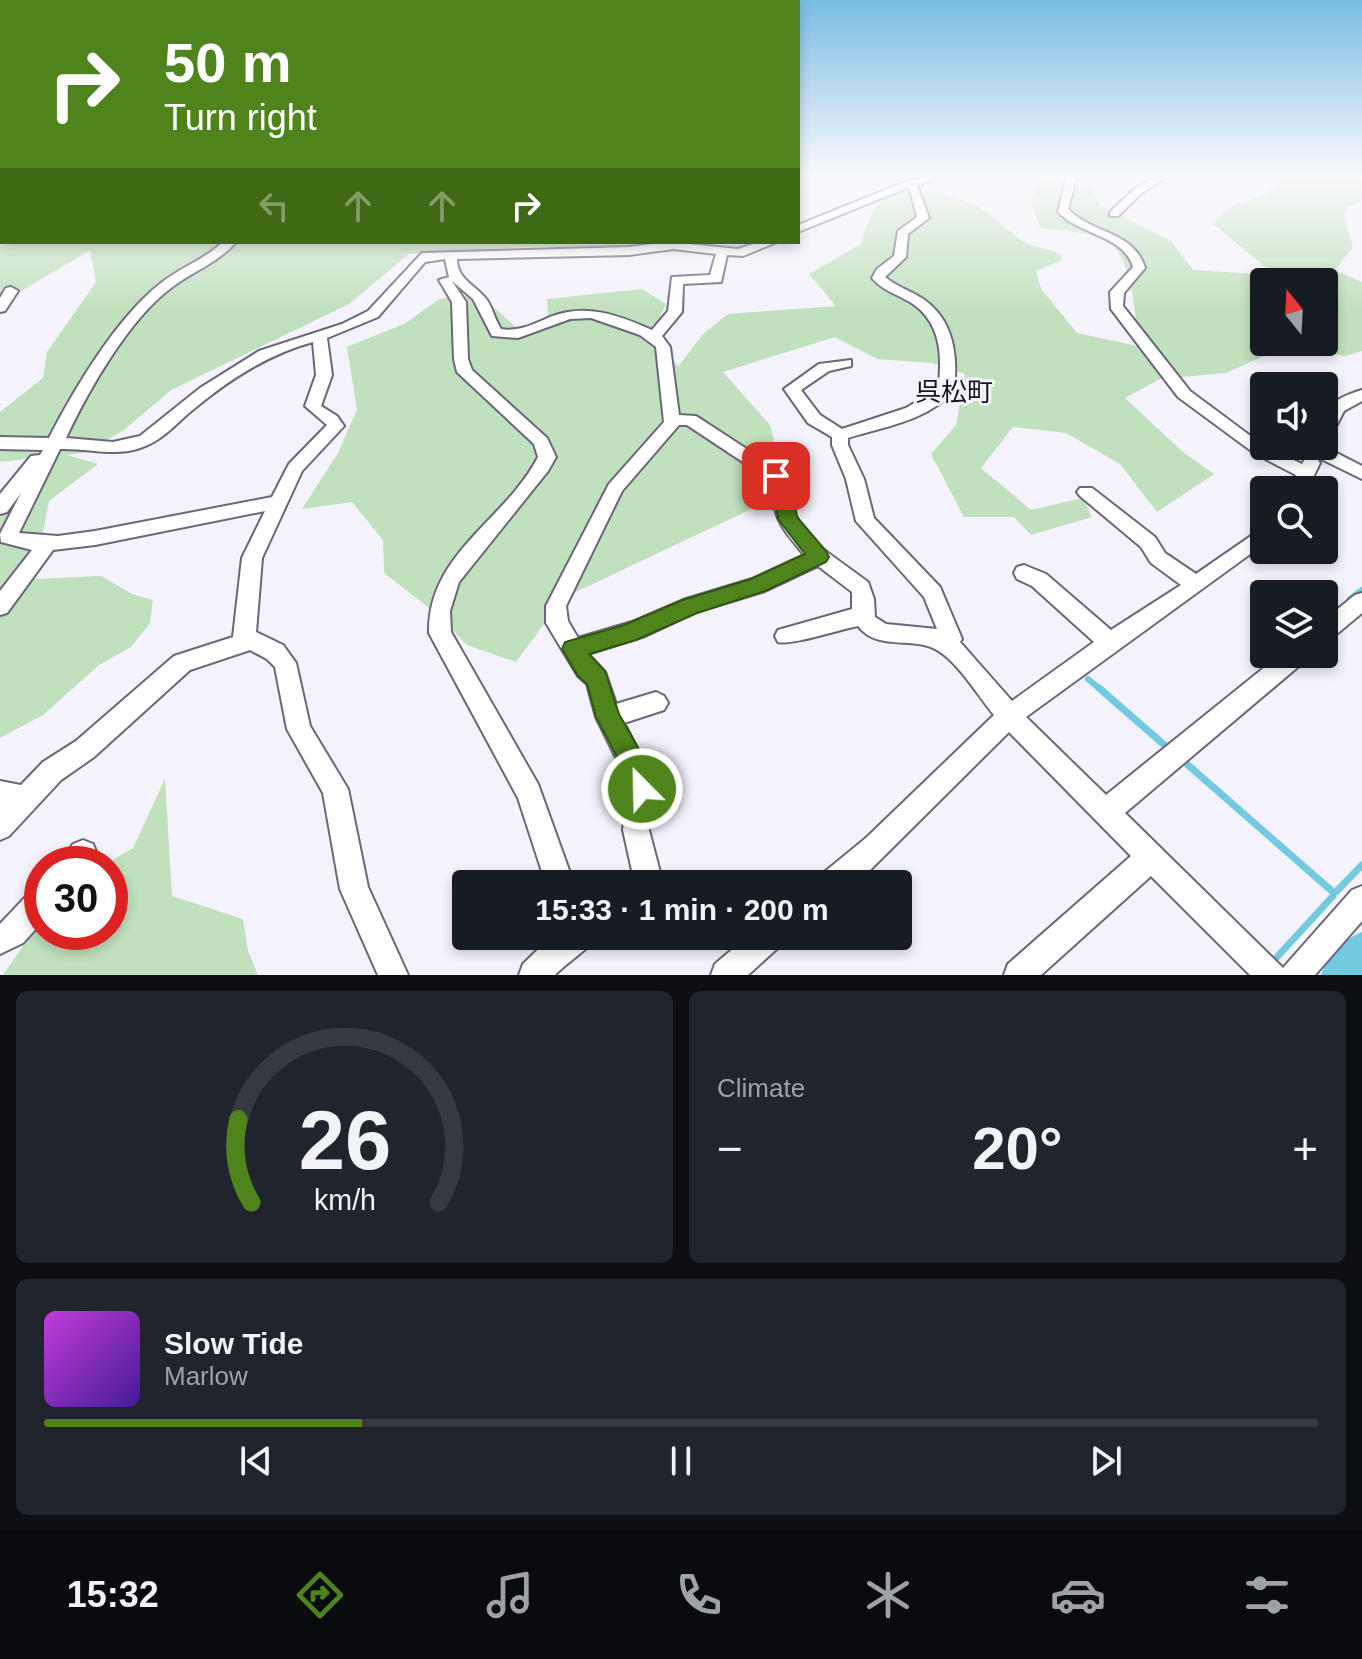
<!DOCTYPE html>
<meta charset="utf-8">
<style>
body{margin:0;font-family:Arial,"Noto Sans JP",sans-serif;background:#20242c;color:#f1f3f6;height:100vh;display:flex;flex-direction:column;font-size:30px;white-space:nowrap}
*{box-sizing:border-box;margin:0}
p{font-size:26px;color:#9ea1a6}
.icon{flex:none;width:44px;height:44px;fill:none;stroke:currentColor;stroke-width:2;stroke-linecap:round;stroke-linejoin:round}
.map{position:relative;height:975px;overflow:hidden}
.panel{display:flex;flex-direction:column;gap:16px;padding:16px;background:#0d0f14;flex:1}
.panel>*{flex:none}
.hud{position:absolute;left:0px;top:0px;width:800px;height:244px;box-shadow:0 4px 12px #0003;background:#4e841b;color:#fff;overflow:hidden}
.needle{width:52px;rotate:342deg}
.tools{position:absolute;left:1250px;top:268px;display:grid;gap:16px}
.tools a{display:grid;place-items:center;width:88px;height:88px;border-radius:8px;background:#171b24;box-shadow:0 4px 12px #0003;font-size:40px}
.speed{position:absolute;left:24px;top:846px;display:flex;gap:16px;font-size:40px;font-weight:700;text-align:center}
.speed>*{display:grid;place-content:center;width:104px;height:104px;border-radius:50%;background:#171b24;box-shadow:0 4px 12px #0003;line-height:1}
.speed .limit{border:12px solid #d22;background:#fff;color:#111}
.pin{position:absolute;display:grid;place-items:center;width:68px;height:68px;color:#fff;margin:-34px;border-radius:16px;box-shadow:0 4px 12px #0006}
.me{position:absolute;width:88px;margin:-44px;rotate:337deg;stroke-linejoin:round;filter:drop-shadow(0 0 6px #0008)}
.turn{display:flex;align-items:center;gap:28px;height:168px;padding:0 32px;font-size:36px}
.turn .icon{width:104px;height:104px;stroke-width:2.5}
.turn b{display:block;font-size:56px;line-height:68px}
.lanes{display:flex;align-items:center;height:76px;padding:0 32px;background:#0003;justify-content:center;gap:40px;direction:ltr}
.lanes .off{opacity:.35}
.big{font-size:60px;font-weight:600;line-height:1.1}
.panel .card{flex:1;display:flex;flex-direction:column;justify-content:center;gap:12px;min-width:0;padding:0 28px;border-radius:12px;background:#20242c}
.panel .dial{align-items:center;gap:0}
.dial svg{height:208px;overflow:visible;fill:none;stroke:#363941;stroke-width:7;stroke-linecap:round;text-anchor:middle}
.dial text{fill:#f1f3f6;stroke:none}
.song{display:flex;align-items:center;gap:24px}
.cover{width:96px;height:96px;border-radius:12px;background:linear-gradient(135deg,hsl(290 70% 55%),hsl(260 70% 35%))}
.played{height:8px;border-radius:4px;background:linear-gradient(90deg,#4e841b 25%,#363941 25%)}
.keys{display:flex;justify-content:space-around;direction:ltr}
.heat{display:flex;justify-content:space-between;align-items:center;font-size:44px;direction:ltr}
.panel .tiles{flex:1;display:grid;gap:16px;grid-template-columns:1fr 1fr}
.card:last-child{grid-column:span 2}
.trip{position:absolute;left:452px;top:870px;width:460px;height:80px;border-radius:8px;background:#171b24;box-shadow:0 4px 12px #0003;font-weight:600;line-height:80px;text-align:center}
.menu{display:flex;height:128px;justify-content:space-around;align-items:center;background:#090b0e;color:#9ea1a6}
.menu .icon{width:56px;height:56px}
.menu .selected{color:#4e841b}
.menu b{font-size:36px;color:#f1f3f6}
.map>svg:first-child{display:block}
.green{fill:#c0e1bd;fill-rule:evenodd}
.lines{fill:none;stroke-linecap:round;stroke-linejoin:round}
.stream-far1{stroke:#73cae0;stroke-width:6}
.stream{stroke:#73cae0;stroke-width:7}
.river{fill:#73cae0;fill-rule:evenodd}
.street-casing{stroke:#6c667b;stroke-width:4}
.highway-casing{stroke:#6c667b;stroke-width:4}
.street{fill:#fff;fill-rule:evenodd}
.highway{fill:#fff;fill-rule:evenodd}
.route{fill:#4e841b;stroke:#335612;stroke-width:2}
.labels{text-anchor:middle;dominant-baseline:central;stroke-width:6;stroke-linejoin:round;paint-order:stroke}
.neighbourhood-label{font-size:26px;fill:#16141c;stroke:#f4f2fb}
</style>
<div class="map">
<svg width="1362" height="975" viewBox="0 0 1362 975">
<rect width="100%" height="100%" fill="#f4f2fb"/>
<g class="green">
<path d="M1283,176h79l-1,25 -13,6 -4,8 9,32 -18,23 27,12v69l-16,5 -62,-9 -58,26 -66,6 -35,19 59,55 30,21 -57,38 -37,-48 -54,-31 -53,-6 -32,41 50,42 52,-12 9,19 -61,18 -17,-18h-50l-33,-63 25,-29 9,-51 -33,-11 -55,-4 -42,-22 -112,35 47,53 6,23 5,47 -218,103 -47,64 -49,-17 -30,-31 -53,-41 -1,-33 -31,-38 -50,7 36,-56 19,-43 -10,-63 59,-24 33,-24 40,-5 42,38 27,-17 -1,-16 95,-10 24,15 -13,28 25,35 25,-33 25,-20 108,-8 -27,-32 52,-30c13,-53 40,-65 91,-47 9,3 20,6 29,11 16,9 28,26 44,34 10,5 23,7 35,12l2,6 -26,11 5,18 36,44 60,13c0,-26 -5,-91 -30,-105 -18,-10 -47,-10 -67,-13l-9,-26 8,-19 11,-5 43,11 6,16 72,36 22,29 82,5 -62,-51c4,-4 9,-11 14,-14 22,-16 34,-3 56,-34zM1264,282h60v60h-60z"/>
<path d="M5,242h657l-26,5h-115l-112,7 -60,50 -178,86 -47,40 -38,22 -19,3 31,9 -49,37 -15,78 67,-3 31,18 21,6 -3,23 -19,24 -32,18 -56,50 -43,23v-241l46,-40 -46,5v-50l43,-34 4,-26 49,-70 -6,-32 -90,54v-61z"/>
<path d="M165,779l7,117 71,23 5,32 10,24h-255l39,-57v14h68v-68h-4l27,-16z"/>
</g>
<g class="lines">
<g class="stream-far1">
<path d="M1350,599l12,-9"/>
<path d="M1088,679l13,11"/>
</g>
<g class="stream">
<path d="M1099,688l70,61"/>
<path d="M1188,765l145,127"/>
<path d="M1337,891l25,-26"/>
<path d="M1277,957l56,-61"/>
</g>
<path class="river" d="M1362,932v43h-41c9,-22 19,-34 41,-43z"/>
<defs>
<g id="street">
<path d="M926,176h19l-28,9 12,33 -21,16 -2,23 -21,20c12,10 26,14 38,22 31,21 35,57 31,91 -24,30 -71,37 -106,48v7l16,34 10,39 66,69 22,52 -2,3 52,59 82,-59 -62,-56 -15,-7 -3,-6 3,-6 7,-2 22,9 65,56 70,-45 -30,-22 -10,-16 -61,-51 -3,-4 3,-4h12l63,49 10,16 31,21 68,-47v17l-238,173 80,78 175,-141h27l-3,7 -180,152 158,155 69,-78 10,-4v35l-47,54h-65l-99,-99 -110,99h-37l4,-11 123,-108 -122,-124 -145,144 -10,8h-36l4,-10 44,-36 128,-123c-15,-18 -35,-51 -54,-63 -25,-18 -61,1 -82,-26 -17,3 -68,20 -80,16l-3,-6 3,-6 74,-21v-17l-34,-26 -53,25 -69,21 -51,24 -57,18 17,18 11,32 40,-12 8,4 4,7 -4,7 -40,13 30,58 -5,49 14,54h-28l-12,-54 5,-48 -32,-65 -9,-33 -9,-8 -32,-53v-17l63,-122 55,-62 -8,-75 -16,-12 -49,-17 -21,1 -52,19 -26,-2 -19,-37 -21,-18 14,21 2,57 4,11 75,68 9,19 -8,14 -89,111 -9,29 1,21 87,152 36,100h-28l-28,-86 -89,-165c-2,-79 77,-113 109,-176l-4,-13 -77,-72 -3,-13 -2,-57 -13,-22 10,-3 -4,-18 -20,3 -47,55 -51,21 5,37 -11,31 16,10 7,10 -42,45 -40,87 -6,74 27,13 13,18 14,63 38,63 20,98 40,88h-30l-38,-86 -17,-96 -36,-64 -12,-62 -8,-8 -17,-9 -60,20 -96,87 -33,23 -52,56 -9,4v-59l21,4 22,-23 33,-21 98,-85 59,-19 9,-79 23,-47 -170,34 -42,5 -46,63 -7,2v-24l32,-41 -31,-8 -1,-8 21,-41 -14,19 -7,2v-20l31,-38 9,-1 3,-5 -43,-1v-12l49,1c25,-49 68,-121 112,-155 20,-16 43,-23 62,-41h13c-18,21 -43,29 -65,46 -42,31 -83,103 -105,150l47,4 27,-6 60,-48 59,-37 83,-27 26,-13 54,-58 207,-6 40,-5 69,7 21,-7h18l-34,14 -16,-1 -6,27 -38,2 -1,28 -20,24 8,11 9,68 17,1 86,56 9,12 3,28 5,10 21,25 48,35 6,17 1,18 11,7 51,5 -13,-32 -68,-76 -10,-42 -14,-34v-8l-24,-14 -24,-34 35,-25 32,-4v6l-22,5 -28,19 19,25 22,14 64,-21 32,-19c5,-33 3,-68 -28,-87 -14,-8 -28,-12 -38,-24l5,-9 17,-13 4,-25 19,-14 -7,-27 -3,-2 -109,44v-7l104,-42zM673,249l43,5 -6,21 -38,2 -4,34 -16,19c-34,-15 -66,-27 -102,-13 -16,7 -31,15 -49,12 -6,-9 -8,-20 -14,-29 -11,-15 -30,-20 -30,-41l172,-4zM313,342l3,33 -11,31 22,19 -38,39 -17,33 -177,34 -37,5 -39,-3 41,-84c28,-1 54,8 80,-1 23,-7 37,-26 55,-40 36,-30 74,-54 118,-66zM679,425h8l83,55c6,10 3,21 6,32 4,16 18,30 28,43l-52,24 -69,21 -51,22 -54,16 -10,-17 -2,-15 56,-115z"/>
<path d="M1069,176h11l-5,7 -7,26c24,25 66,22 77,59l-21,25 -1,13 67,85 74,55 38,18 3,-5h12l3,4 -13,27h-18l7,-15 -42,-22 -76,-56 -67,-88 -1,-17 23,-25c-9,-32 -54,-32 -75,-55l7,-30z"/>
<path d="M1155,176h13l-26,17 -24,23h-8v-4l24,-23z"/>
<path d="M11,287l7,4 -13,20 -5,1v-14l6,-10z"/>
<path d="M1362,390v11l-18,10 -14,27 -6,1c0,-31 7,-40 38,-49z"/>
<path d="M1311,446h12l39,20v13l-51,-25 -3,-4z"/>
<path d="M1362,593v20l-30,25 -8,3v-21l31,-25z"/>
<path d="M83,840l10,4 4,10 -5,10h-32l13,-20z"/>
<path d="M42,886v36l-19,21 -23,11v-30l32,-34z"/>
<path d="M552,936h44c-6,13 -29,26 -41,39h-36l4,-11z"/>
<path d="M748,936h37l-5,10 -32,29h-37l4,-11z"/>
</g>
<path id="highway" d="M0,225h2l-2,13z"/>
</defs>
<use href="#street" class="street-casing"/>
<use href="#highway" class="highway-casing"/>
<use href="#street" class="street"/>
<use href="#highway" class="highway"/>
</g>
<linearGradient id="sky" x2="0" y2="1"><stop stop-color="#79bde5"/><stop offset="0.56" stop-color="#faf9fd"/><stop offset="1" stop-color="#faf9fd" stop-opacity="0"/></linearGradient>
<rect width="1362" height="313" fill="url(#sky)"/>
<path class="route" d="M776,470l7,2 8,12 6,33 29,34 3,6 -3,5 -61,29 -68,22 -61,27 -47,14 16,17 14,43 29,51 7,24 -4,9 -9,3 -9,-3 -6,-22 -31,-59 -9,-33 -9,-8 -16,-27 3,-7 59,-17 59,-25 68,-21 54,-25 -27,-35 -5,-34 -6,-9z"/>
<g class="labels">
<g class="neighbourhood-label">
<text x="954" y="392">呉松町</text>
</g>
</g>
</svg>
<div class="tools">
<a><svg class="needle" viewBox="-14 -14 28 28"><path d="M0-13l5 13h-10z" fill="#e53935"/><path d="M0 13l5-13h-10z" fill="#9ea1a6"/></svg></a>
<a><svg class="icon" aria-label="sound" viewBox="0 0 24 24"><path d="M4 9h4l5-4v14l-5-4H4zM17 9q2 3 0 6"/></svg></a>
<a><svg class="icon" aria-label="search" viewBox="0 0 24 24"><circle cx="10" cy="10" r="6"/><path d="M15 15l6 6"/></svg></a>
<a><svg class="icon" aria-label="layers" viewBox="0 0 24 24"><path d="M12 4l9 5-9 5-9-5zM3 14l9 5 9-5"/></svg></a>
</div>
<div class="speed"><div class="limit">30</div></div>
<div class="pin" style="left:776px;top:476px;background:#d93025"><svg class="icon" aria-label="arrive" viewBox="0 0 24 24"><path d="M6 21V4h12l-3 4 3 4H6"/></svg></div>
<svg class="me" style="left:642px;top:789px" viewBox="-20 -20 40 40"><circle r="17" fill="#4e841b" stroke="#fff" stroke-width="3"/><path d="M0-11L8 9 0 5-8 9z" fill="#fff"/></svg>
<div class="trip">15:33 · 1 min · 200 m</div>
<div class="hud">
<div class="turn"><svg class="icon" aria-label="right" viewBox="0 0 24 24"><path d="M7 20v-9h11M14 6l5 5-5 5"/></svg><div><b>50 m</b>Turn right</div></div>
<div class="lanes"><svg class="icon off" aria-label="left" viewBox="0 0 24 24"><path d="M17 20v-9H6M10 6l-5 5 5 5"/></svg><svg class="icon off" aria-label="ahead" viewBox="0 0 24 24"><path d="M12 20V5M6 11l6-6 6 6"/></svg><svg class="icon off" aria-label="ahead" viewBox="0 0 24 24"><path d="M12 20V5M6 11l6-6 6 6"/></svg><svg class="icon" aria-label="right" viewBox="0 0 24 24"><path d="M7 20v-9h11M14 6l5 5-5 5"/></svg></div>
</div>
</div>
<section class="panel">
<div class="tiles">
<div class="card dial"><svg viewBox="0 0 100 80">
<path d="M14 69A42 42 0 1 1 86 69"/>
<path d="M14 69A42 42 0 0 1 9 37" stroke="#4e841b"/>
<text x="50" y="56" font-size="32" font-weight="700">26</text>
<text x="50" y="72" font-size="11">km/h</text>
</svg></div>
<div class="card"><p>Climate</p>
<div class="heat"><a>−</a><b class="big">20°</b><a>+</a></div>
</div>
<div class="card">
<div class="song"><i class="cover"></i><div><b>Slow Tide</b><p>Marlow</p></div></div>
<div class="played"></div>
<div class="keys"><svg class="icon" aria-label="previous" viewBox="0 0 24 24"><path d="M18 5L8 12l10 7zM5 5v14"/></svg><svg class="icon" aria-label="pause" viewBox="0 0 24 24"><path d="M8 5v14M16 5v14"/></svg><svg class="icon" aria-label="next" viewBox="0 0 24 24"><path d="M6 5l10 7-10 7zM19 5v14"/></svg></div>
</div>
</div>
</section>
<nav class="menu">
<b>15:32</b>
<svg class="icon selected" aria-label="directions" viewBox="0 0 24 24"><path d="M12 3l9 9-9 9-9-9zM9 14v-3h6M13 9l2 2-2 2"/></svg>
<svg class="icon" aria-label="music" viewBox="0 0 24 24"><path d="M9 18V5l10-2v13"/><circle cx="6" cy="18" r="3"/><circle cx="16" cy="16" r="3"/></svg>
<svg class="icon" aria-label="phone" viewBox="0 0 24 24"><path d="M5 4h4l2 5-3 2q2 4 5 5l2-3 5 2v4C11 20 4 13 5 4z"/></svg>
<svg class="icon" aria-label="climate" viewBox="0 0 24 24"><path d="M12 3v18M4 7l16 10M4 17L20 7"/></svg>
<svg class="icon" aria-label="car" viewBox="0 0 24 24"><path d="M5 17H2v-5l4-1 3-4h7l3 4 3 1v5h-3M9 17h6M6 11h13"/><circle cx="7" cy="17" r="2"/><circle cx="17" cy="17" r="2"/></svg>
<svg class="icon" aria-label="filters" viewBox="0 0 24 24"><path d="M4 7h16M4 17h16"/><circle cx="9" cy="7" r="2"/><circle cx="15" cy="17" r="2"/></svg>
</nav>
